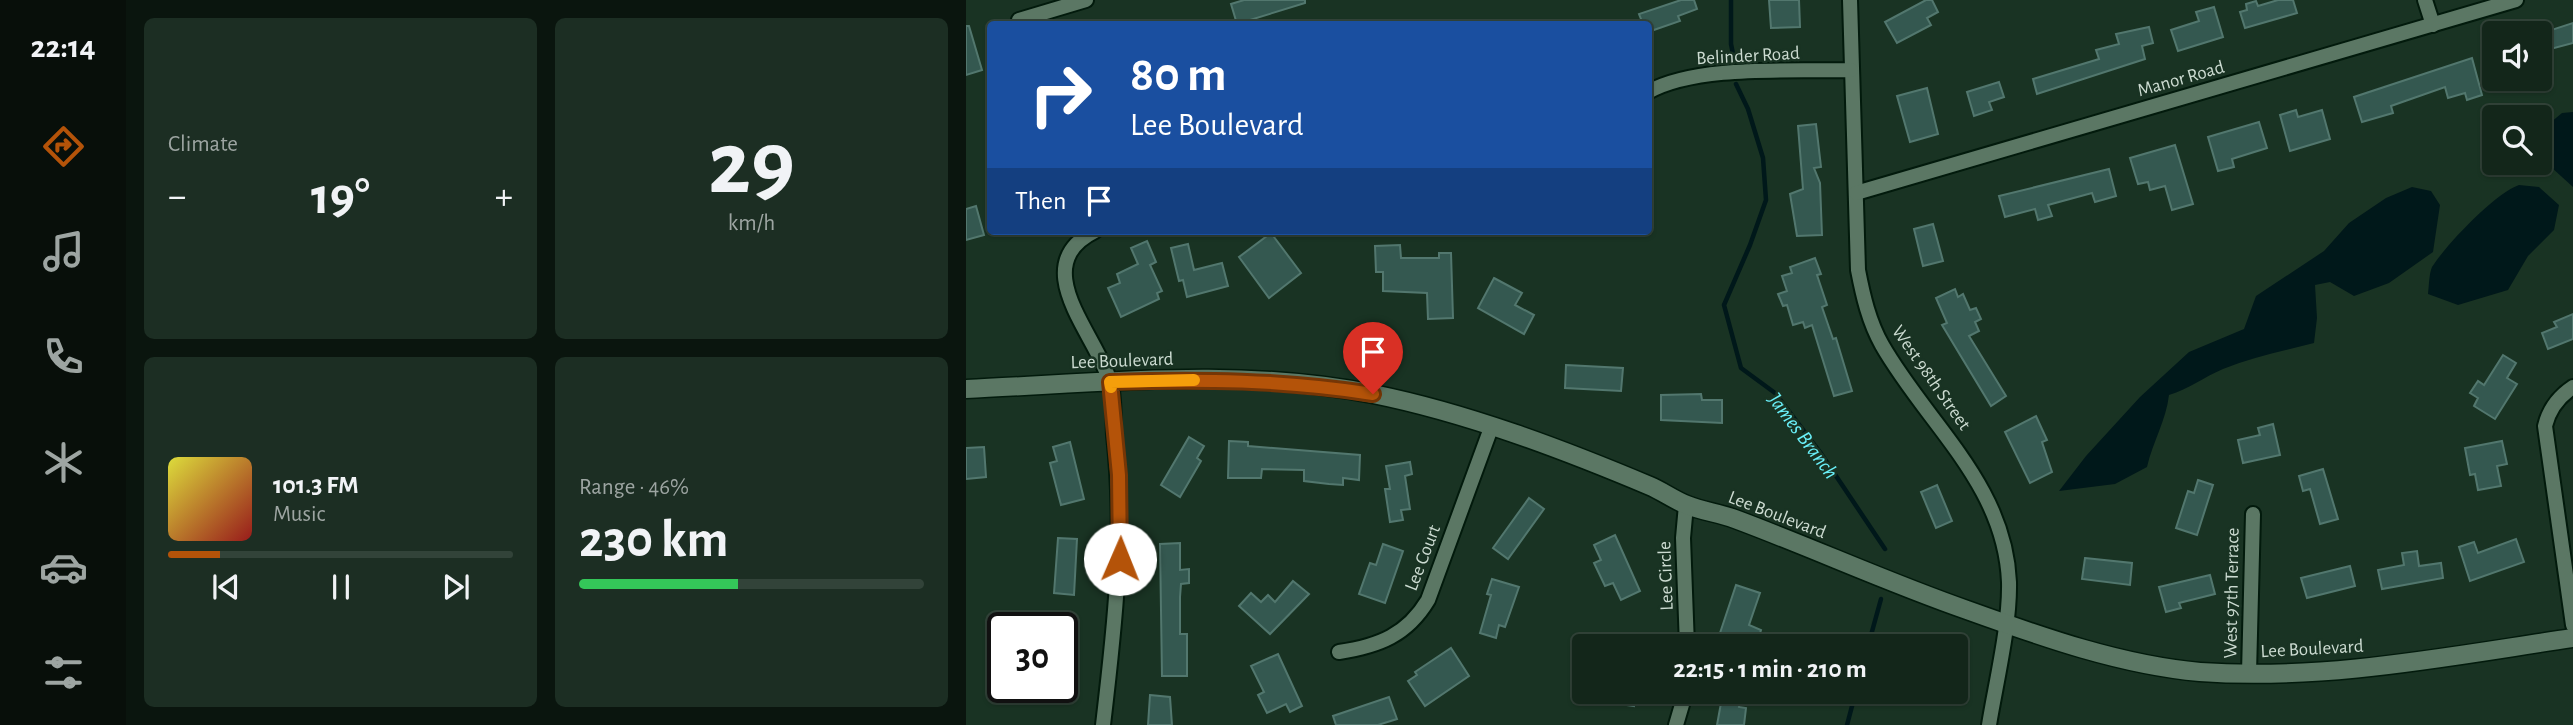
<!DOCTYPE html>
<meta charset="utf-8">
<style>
body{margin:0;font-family:"Alegreya Sans",sans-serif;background:#1c2e23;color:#f1f3f6;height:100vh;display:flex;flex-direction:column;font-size:26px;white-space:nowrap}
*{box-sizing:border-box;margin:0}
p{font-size:23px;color:#9da5a2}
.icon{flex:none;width:38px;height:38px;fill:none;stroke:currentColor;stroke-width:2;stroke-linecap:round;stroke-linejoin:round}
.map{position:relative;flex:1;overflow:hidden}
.panel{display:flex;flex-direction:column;gap:18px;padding:18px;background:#0a150e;width:840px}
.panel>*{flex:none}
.top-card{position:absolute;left:21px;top:21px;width:665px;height:214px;border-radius:7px;box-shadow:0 2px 5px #0004,0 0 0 2px #324339;background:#1a4fa0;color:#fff;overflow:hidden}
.controls{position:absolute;left:1516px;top:21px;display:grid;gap:14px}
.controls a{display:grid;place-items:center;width:70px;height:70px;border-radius:7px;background:#13261a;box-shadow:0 2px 5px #0004,0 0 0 2px #324339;font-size:35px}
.speed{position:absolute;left:21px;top:612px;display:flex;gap:14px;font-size:35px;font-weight:700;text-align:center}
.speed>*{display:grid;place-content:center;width:91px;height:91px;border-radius:50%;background:#13261a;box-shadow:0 2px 5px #0004,0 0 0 2px #324339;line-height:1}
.speed .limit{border:4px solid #111;border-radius:10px;background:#fff;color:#111}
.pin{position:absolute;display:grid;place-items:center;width:60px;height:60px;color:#fff;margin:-72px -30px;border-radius:50% 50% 50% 0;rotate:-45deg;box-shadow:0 0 7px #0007}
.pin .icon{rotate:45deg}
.me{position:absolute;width:77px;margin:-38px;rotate:1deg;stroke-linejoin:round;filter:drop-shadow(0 0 5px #0008)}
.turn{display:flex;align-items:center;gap:24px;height:147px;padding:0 28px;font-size:32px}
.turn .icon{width:91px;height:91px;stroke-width:2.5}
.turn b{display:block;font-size:49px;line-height:60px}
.then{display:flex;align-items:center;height:66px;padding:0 28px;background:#0003;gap:14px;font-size:26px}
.big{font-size:52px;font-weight:700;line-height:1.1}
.panel .tile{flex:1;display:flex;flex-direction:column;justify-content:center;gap:10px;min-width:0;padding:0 24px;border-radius:10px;background:#1c2e23}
.panel .dial{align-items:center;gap:0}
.dial b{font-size:91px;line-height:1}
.song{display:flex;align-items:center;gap:21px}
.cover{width:84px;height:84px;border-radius:10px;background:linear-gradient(135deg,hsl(60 70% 55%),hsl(0 70% 35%))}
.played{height:7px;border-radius:4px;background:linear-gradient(90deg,#b45309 15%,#324339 15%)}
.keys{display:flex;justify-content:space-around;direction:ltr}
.heat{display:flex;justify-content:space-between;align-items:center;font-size:38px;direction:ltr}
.charge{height:10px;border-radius:5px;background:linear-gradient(90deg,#34c759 46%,#324339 0)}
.panel .tiles{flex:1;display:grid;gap:18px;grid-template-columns:repeat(2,1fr)}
.trip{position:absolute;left:606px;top:634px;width:396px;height:70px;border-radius:7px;background:#13261a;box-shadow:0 2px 5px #0004,0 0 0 2px #324339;font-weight:700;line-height:70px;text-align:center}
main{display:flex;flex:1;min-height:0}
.tabs{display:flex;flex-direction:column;width:126px;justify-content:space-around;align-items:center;background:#080f0a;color:#9da5a2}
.tabs .icon{width:49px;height:49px}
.tabs .selected{color:#b45309}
.tabs b{font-size:32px;color:#f1f3f6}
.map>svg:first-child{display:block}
.water{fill:#00181a}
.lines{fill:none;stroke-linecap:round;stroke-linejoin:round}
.stream{stroke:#00181a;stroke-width:4.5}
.building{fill:#345850;stroke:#52776e;stroke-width:2}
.street-casing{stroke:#021a0c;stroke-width:18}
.secondary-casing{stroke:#021a0c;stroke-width:21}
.street{stroke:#5b7764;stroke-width:14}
.secondary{stroke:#5b7764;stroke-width:18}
.route-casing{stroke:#753606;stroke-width:18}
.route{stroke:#b45309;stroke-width:12}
.slow{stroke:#f59e0b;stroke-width:12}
.labels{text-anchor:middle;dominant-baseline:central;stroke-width:5;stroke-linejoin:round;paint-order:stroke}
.street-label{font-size:19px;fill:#ccdbd1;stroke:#193323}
.water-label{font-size:21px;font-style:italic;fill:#6af0f9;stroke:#193323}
</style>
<main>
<nav class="tabs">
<b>22:14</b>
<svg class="icon selected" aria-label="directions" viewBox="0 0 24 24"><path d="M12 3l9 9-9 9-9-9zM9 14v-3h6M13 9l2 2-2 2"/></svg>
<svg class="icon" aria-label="music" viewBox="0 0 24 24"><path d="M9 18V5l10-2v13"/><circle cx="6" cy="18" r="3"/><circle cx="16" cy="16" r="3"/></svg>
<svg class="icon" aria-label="phone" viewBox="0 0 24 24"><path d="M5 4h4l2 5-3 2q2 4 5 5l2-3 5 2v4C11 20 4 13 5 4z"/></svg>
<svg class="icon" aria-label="climate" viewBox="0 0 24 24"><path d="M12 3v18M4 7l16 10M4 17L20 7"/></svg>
<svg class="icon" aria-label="car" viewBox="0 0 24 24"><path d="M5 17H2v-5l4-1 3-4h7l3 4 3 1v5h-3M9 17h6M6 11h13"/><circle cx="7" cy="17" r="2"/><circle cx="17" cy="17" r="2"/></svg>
<svg class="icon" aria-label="filters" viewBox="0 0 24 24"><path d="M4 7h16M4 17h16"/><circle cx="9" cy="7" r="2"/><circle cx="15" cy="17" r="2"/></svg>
</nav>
<section class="panel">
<div class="tiles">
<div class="tile"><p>Climate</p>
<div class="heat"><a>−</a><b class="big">19°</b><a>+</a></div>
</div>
<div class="tile dial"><b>29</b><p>km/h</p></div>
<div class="tile">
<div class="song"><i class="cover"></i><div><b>101.3 FM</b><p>Music</p></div></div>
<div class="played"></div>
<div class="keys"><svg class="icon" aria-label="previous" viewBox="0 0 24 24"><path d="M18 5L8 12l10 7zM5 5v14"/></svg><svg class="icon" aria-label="pause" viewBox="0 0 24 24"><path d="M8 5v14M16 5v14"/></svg><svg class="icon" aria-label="next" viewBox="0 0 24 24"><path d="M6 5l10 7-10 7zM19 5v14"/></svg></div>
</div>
<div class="tile"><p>Range · 46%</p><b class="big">230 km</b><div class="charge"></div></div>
</div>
</section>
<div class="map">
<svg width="1607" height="725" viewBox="0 0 1607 725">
<rect width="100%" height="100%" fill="#193323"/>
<g class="water">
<path d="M1607,112v75l-34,-31v-24l23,-19z"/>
<path d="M1553,185l20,2 20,18 -5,25 -26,26 -20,34 -50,15 -30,-11c1,-8 1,-20 4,-27 14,-22 63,-74 87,-82z"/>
<path d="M1446,187l19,4 9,14 -7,47 -44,31 -35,13 -24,-14 -15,3 2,33 -3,25c-31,8 -61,14 -91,26 -19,8 -34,20 -54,26 -3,26 -16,46 -22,72l-32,17 -56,7 27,-35 54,-59 49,-45 55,-23 12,-33 68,-45 25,-28 37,-25z"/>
</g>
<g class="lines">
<g class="stream">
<path d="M765,0v44l3,15"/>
<path d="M770,84l12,25 15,49 3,42 -16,45 -26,60 17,63 34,25 45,59 65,97"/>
<path d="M902,646l13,-47"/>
<path d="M881,725l9,-34"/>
</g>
</g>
<g class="building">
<path d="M278,0h61v3l-68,21 -6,-20z"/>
<path d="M715,0h13l3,9 -19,7 2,5 -32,11v-8h-5l-4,-10z"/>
<path d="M803,0h30l1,27 -29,1z"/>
<path d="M960,0h6l6,12 -11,6 4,7 -34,18 -12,-21z"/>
<path d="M1312,0h15l4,13 -52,15 -5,-16 7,-2 -1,-6 10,-3 2,5z"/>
<path d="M1248,7l9,30 -45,14 -7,-21 28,-9 -3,-9z"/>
<path d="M1607,23v20l-34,9v-18z"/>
<path d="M0,26h3l13,44 -16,5z"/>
<path d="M1183,27l4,16 -11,3 3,13 -108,35 -4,-15 66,-20 -3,-9 23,-6 -3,-10z"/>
<path d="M1506,58l10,37 -15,5 -2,-7 -17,5 -3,-11 -54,19 2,7 -31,9 -8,-25z"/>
<path d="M1033,82l5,15 -15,5 3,8 -18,6 -7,-24z"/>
<path d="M961,88l11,46 -28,8 -13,-46z"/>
<path d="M1330,110l2,7 24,-7 8,29 -40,12 -10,-36z"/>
<path d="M1293,122l8,26 -35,11 2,8 -16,4 -10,-34z"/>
<path d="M850,124l5,43 -7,1 6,15 2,52 -25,1 -7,-42 13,-5 -5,-63z"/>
<path d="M1209,145l18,59 -21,6 -7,-24 -15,4 -2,-8 -10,2 -8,-26z"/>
<path d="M1143,169l7,27 -21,6 -3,-9 -44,12 4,11 -14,4 -3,-11 -30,8 -6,-21z"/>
<path d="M10,206l8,29 -18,5v-31z"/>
<path d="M967,224l10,37 -20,5 -9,-37z"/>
<path d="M305,233l30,40 -32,25 -30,-41z"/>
<path d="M181,241l9,21 -6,3 12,26 -5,2 2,6 -38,18 -13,-29 12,-5 -3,-9 21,-10 -7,-16z"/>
<path d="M222,244l6,26 28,-7 6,23 -41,11 -4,-17 -4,1 -8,-33z"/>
<path d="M434,245l1,13h38v-5h12l2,65 -25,1 -1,-26 -44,-2v-19h-7l-1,-26z"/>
<path d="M849,258l6,16 -4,1 10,30 -5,2 11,32 3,-1 16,53 -18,5 -22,-71 -7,3 -2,-6 -10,3 -6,-20 -4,1 -5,-12 9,-3 -5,-15 10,-3 -2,-6z"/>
<path d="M528,278l28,15 -7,12 19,10 -10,19 -46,-26z"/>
<path d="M989,289l3,8 5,-3 7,16 6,-2 5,11 -6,3 4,9 -10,5 37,60 -15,10 -49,-81 5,-2 -11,-25z"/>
<path d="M1607,314v25l-25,10 -6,-16 15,-6 -3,-5z"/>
<path d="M1537,355l13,8 -9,15 10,6 -22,35 -21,-13 4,-8 -8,-5 8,-12 6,4z"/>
<path d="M600,365l57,3 -2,23 -56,-3z"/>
<path d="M735,394l1,6h20v23l-61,-3v-25z"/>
<path d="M1070,416l11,24 -5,2 10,30 -22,11 -25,-51z"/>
<path d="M1307,424l7,31 -37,8 -5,-23 22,-5 -2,-7z"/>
<path d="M223,437l15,9 -7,12 4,3 -21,36 -19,-12z"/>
<path d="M263,441l19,1v4l112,9 -1,25 -16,-2v7l-14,-1 -25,-3v-11l-42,-1 -1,9h-33z"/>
<path d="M1536,441l5,23 -10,2 4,20 -23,4 -3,-16 -5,1 -5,-27z"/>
<path d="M104,442l14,57 -23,6 -11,-42 7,-2 -4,-14z"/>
<path d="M18,447l2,30 -20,2v-31z"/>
<path d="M444,462l2,12 -7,2 5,33 -9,1 2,10 -13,2 -5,-33h5l-4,-23z"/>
<path d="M1357,469l15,50 -18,5 -10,-35 -7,2 -4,-15z"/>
<path d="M1232,480l15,5 -16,50 -21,-7 12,-37 6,2z"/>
<path d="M971,485l15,36 -16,7 -15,-36z"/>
<path d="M563,498l15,11 -36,50 -15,-11z"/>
<path d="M649,535l25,56 -19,9 -8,-17 -8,3 -11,-23 7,-3 -7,-15z"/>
<path d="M92,538l19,1 -3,56 -20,-2z"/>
<path d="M1550,539l8,23 -54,19 -11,-34 15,-5 4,11z"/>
<path d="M214,543v27l9,-1v14l-8,1 -1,13v37h7v42h-25l-2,-132z"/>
<path d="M417,544l20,7 -18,52 -26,-9 11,-31 6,2z"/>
<path d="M1451,551l2,15 22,-3 2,15 -61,11 -4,-19 26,-5 -2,-12z"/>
<path d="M1119,558l47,5 -2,22 -48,-6z"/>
<path d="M1384,566l5,20 -48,12 -6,-20z"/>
<path d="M1244,575l5,19 -36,9 2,5 -15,4 -7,-25z"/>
<path d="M526,579l27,8 -14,40 -6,-2 -3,13 -16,-5 11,-38 -4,-1z"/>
<path d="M327,581l16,13 -39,40 -31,-28 12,-13 10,9 7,-7 7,7z"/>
<path d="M770,585l24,8 -11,32 12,5 -5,16 -37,-10z"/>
<path d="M485,648l18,28 -44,30 -17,-25 9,-6 -2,-3z"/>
<path d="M312,654l24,52 -12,6 -4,-8 -19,9 -9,-18 6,-3 -13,-26z"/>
<path d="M647,691h23l-2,15 -22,-3z"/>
<path d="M757,692l18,3 -2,12 7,1 -2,17h-27z"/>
<path d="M184,695l20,2 2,28h-24z"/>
<path d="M423,697l8,22 -19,6h-42l-3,-9z"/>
</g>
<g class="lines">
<defs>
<g id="street">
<path d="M884,0l8,270c5,26 11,52 24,75 45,79 123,139 127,237 1,43 -13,100 -20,143"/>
<path d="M1459,0l8,25"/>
<path d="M53,20l67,-20"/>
<path d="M682,92c50,-28 146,-20 203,-22"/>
<path d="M890,193l660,-193"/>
<path d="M129,231c-70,35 2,104 15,151 5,16 3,36 4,53 11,102 1,189 -11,290"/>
<path d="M1607,387c-15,10 -24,22 -28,39l28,199"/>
<path d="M720,505l-3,33 4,108"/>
<path d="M373,652c40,-6 68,-17 89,-52l63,-172"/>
<path d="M1283,673l4,-159"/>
<path d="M710,725l10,-34"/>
</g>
<path id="secondary" d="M0,389c135,-6 274,-22 407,5 94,19 189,55 277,92 12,5 24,14 37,19 15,6 32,8 48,14 78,29 154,64 232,91 75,27 154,55 233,62 125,9 250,-16 373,-34"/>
</defs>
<use href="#street" class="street-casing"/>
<use href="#secondary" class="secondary-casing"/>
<use href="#street" class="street"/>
<use href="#secondary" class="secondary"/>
</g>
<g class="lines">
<defs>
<path id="route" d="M154,559l-1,-84 -9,-93c89,-3 175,-2 263,12"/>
</defs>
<use href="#route" class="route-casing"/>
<use href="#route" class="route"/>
<path class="slow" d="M145,387l-1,-5 84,-2"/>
</g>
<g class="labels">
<g class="street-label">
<text transform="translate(782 56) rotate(-3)">Belinder Road</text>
<text transform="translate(1215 79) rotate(-16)">Manor Road</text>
<text transform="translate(156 361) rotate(-2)">Lee Boulevard</text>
<text transform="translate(965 378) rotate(55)">West 98th Street</text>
<text transform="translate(811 515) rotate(21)">Lee Boulevard</text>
<text transform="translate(457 558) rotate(-69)">Lee Court</text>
<text transform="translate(700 576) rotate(-92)">Lee Circle</text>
<text transform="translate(1266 593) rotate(-89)">West 97th Terrace</text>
<text transform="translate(1346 649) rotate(-3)">Lee Boulevard</text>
</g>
<g class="water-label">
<text transform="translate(837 436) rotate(53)">James Branch</text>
</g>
</g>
</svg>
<div class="controls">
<a><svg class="icon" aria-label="sound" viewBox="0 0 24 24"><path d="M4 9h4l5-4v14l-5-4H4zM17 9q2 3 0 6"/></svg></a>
<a><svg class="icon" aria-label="search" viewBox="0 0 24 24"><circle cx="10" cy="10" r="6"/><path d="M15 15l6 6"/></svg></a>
</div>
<div class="speed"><div class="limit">30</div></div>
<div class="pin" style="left:407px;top:394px;background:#d93025"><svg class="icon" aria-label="arrive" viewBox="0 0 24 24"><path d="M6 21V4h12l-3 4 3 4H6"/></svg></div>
<svg class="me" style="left:154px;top:559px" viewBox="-20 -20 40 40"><circle r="19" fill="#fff"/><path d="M0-13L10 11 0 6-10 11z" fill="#b45309"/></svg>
<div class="trip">22:15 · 1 min · 210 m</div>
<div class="top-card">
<div class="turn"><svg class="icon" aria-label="right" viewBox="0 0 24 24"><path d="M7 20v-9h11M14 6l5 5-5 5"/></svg><div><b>80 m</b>Lee Boulevard</div></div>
<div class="then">Then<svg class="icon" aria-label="arrive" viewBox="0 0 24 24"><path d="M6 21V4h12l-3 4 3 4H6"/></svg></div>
</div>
</div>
</main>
